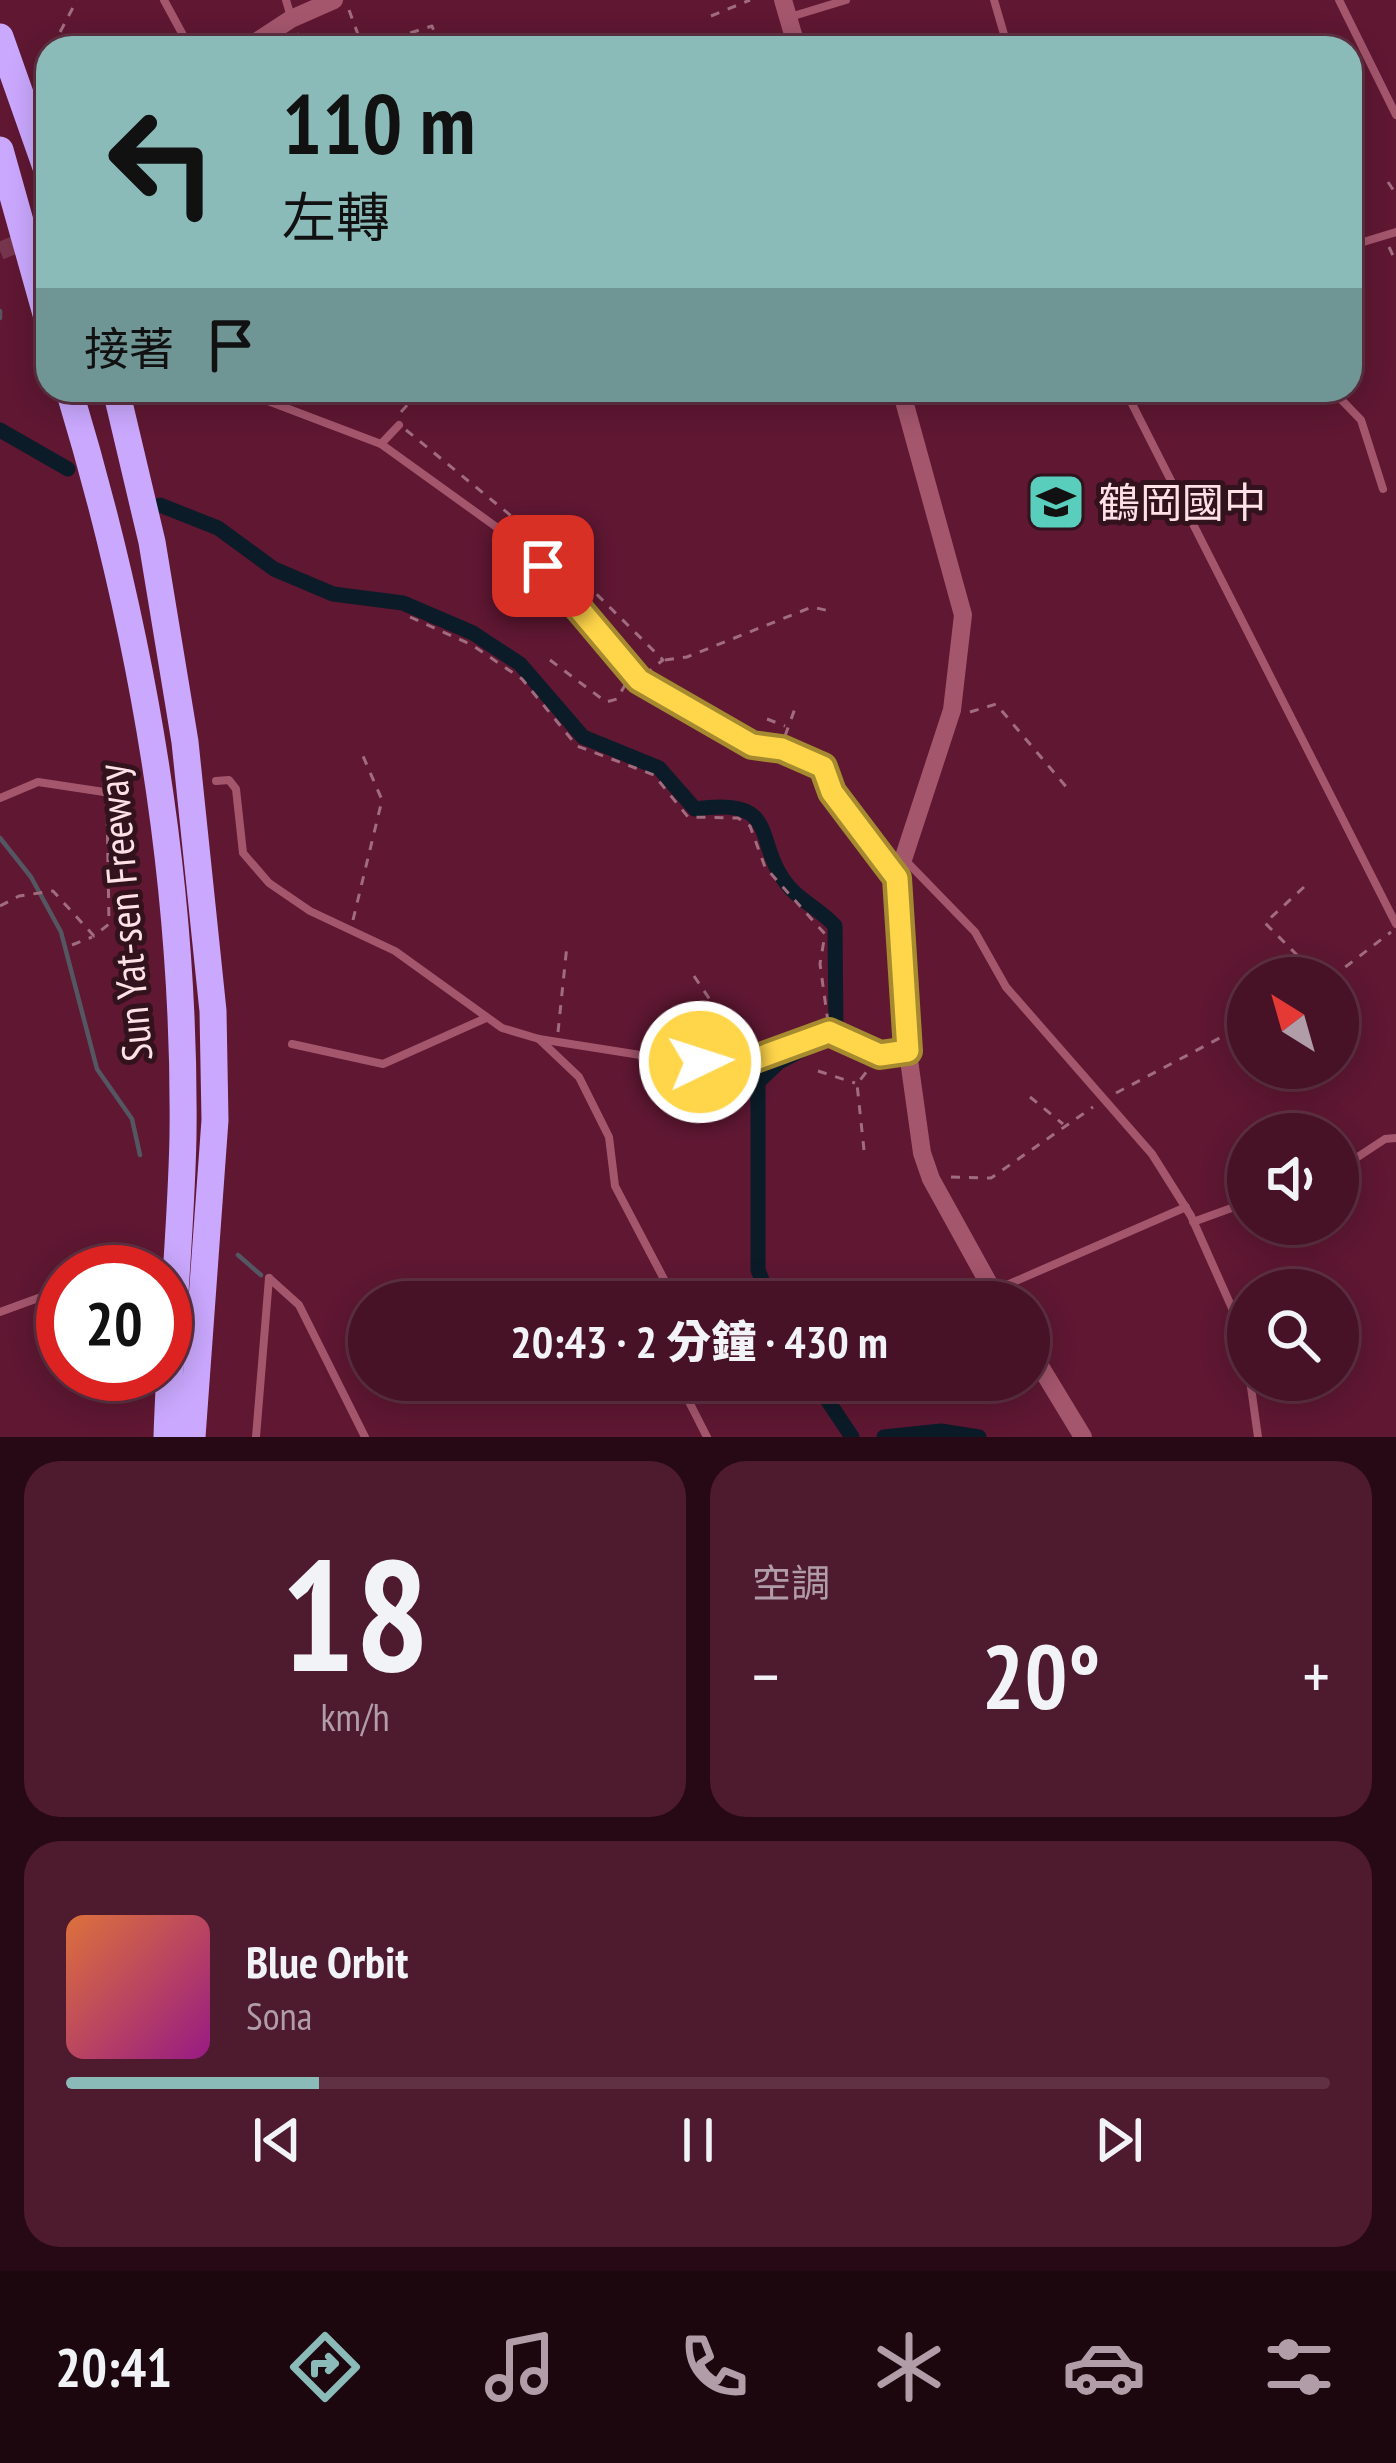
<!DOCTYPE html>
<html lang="zh-TW">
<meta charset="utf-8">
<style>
body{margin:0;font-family:"PT Sans Narrow","Noto Sans TC",sans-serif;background:#4e1a2e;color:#f1f3f6;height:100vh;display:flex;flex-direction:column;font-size:45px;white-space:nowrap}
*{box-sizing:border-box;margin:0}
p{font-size:39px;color:#b09da7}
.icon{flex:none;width:66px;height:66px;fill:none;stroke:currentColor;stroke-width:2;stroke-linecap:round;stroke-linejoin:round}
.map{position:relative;height:1437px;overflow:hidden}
.sheet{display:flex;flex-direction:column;gap:24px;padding:24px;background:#270915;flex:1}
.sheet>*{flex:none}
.banner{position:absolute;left:36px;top:36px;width:1326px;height:366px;border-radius:36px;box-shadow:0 6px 30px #0003,0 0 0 3px #5f3143;background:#8bbbb9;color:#111;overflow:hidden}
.needle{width:78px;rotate:323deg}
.buttons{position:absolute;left:1227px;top:957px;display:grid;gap:24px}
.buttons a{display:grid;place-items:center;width:132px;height:132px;border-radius:50%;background:#471126;box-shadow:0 6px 30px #0003,0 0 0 3px #5f3143;font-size:60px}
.speed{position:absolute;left:36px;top:1245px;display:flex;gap:24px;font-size:60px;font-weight:700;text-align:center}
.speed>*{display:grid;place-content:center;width:156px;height:156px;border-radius:50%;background:#471126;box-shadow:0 6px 30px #0003,0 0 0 3px #5f3143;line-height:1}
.speed .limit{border:18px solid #d22;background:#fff;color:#111}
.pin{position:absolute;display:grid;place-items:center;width:102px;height:102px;color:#fff;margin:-51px;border-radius:24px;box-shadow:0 6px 18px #0006}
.me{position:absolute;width:132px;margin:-66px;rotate:86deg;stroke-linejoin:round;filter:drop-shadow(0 0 9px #0008)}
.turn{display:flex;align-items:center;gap:42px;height:252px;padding:0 48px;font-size:54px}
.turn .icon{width:156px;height:156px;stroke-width:2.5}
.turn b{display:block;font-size:84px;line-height:102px}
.then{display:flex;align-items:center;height:114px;padding:0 48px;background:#0003;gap:24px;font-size:45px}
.big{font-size:90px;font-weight:800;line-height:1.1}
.sheet .tile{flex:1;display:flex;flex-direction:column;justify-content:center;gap:18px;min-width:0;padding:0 42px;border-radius:36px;background:#4e1a2e}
.sheet .dial{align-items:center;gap:0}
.dial b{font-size:156px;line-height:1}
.song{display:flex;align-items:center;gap:36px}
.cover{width:144px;height:144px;border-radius:18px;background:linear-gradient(135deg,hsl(20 70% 55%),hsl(310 70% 35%))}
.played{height:12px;border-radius:6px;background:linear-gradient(90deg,#8bbbb9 20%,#5f3143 20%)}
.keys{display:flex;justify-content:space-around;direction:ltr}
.heat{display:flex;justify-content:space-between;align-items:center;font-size:66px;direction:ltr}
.sheet .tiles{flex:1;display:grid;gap:24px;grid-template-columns:1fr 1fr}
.tile:last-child{grid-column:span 2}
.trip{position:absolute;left:348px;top:1281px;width:702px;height:120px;border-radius:60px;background:#471126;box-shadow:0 6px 30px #0003,0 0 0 3px #5f3143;font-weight:800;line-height:120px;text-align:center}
.menu{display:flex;height:192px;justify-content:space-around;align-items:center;background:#1c070f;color:#b09da7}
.menu .icon{width:84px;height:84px}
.menu .active{color:#8bbbb9}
.menu b{font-size:54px;color:#f1f3f6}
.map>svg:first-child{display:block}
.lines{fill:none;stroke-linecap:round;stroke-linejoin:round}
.stream{stroke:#545761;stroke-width:4.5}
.canal{stroke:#0b1c28;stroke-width:15}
.building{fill:#684525}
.tertiary-tunnel{stroke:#77354d;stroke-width:18;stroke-dasharray:18 9;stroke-linecap:butt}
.path{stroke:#a16c7e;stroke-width:3;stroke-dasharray:9 9;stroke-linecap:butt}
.service{stroke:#a4566d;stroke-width:8}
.tertiary{stroke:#a4566d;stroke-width:18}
.motorway{stroke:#caa8fe;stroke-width:27}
.route-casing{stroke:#a68a30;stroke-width:30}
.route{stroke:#ffd54a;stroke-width:21}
.labels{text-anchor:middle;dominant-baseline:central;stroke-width:10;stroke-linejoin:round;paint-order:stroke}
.poi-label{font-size:42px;fill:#fde1e7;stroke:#32121c;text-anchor:start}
.street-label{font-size:42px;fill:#fde1e7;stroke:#32121c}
</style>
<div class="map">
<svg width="1396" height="1437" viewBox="0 0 1396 1437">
<rect width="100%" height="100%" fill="#5f1732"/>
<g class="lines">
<g class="stream">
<path d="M0,311v7"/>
<path d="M0,838l31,39 30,55 36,137 35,50 8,36"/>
<path d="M238,1255l23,20"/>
</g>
<g class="canal">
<path d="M0,430l68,39"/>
<path d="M160,505l58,23 56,41 59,25 70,9 70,30 47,31 63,73 76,31 36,41c90,-13 55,35 96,80 13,14 31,22 44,37l1,106 -57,30 -21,20v188l13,32"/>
<path d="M814,1380l38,57"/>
<path d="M884,1437l57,-6 38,6"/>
</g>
</g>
<path class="building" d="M666,1021l60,10 -4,26 -60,-10z"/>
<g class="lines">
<path class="tertiary-tunnel" d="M0,251l48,-20"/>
<g class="path">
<path d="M349,10l14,38 69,-22 8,22"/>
<path d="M711,16l39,-16"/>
<path d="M297,33l6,15"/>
<path d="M66,48l-7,-14 18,-34"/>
<path d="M1388,182l8,12"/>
<path d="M1389,247l7,15"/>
<path d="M401,412l20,-22"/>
<path d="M406,430l142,116 115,114 -14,11"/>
<path d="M410,617l62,28 50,34 55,67 77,29 34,42 50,1 12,8 15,41 60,67 -5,30 8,58"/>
<path d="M550,660l56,42 11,-3 11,-19"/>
<path d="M665,660l22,-3 125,-50 22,5"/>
<path d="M970,712l26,-8 72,85"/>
<path d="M767,719l18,7"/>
<path d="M785,736l12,-33"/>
<path d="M1304,887l-39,36 55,55"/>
<path d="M0,906l19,-10 34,-5 41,45 15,-12 -2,-119"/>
<path d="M353,920l29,-120 -19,-44"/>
<path d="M72,945l20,-8"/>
<path d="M694,976l41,61 6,19"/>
<path d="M1331,978l60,-46"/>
<path d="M558,1032l9,-87"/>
<path d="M818,1071l37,12"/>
<path d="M1116,1093l132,-70"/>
<path d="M1030,1097l33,27"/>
<path d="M864,1150l-7,-66 14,-18"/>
<path d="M951,1177l40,1 102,-71"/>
</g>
<g class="service">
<path d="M164,0l26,48"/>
<path d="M286,0l5,17"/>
<path d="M994,0l14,48"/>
<path d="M1339,0l57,115"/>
<path d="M790,17l56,-17"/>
<path d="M1350,246l46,-14"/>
<path d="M239,390l142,54 18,-19"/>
<path d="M1125,390l271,534"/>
<path d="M1332,390l29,30 22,69"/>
<path d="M381,444l139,100 45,44 74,92 113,65 30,4 41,18 10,25 63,85"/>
<path d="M216,781l13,-1 7,9 7,64 26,30 41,28 85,40 107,77 37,11 190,30 100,-37 51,23 28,-4"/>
<path d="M0,798l38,-16 86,13"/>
<path d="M907,862l68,70 31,55 146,167 39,62 53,119 4,30"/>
<path d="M539,1039l40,38 30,60 6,49 61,116"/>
<path d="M292,1044l91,20 103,-46"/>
<path d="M1338,1170l47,-31 11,-1"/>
<path d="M1193,1222l55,-20"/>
<path d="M269,1278l30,27 66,132"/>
<path d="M993,1291l193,-84"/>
<path d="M0,1312l63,-23"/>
<path d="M678,1380l29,57"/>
<path d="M1250,1380l8,57"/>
<path d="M256,1437l13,-159"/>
</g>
<g class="tertiary">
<path d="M783,0l14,48"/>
<path d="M247,48l44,-29 43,-19"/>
<path d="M901,390l62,225 -11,95 -55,168 12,182 13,93 9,26 68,123"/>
<path d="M1029,1348l54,89"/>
</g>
<g class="motorway">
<path d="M0,37l48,136"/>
<path d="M0,150l48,171"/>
<path d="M69,390c73,241 117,494 114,746 -2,100 -13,201 -16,301"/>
<path d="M116,390l36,152 33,200 28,269 2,109 -23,317"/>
</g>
</g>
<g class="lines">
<defs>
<path id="route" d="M543,566l96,114 113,65 30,4 41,18 9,25 65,86 11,173 -28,4 -51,-23 -101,37 -28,-7"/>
</defs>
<use href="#route" class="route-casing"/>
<use href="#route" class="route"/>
</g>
<defs>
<symbol id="school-square" viewBox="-11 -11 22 22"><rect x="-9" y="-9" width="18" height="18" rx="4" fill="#5acebc" stroke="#32121c"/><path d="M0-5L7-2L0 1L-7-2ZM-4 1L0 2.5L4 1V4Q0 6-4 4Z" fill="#111"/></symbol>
</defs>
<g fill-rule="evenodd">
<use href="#school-square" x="1023" y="469" width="66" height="66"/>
</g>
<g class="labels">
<g class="poi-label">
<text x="1098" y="502">鶴岡國中</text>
</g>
<g class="street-label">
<text transform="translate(124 913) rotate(-95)">Sun Yat-sen Freeway</text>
</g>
</g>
</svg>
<div class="buttons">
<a><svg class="needle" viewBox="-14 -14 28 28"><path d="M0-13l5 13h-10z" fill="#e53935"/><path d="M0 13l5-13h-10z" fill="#b09da7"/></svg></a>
<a><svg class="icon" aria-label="sound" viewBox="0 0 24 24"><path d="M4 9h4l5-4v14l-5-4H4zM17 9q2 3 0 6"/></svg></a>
<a><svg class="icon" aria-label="search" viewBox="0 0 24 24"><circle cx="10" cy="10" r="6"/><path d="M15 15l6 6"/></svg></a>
</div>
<div class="speed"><div class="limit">20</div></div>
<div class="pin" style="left:543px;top:566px;background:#d93025"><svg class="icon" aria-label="arrive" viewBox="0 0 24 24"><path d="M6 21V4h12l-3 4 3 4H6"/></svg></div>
<svg class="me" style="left:700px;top:1062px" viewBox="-20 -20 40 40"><circle r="17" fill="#ffd54a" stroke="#fff" stroke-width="3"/><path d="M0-11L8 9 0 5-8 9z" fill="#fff"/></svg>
<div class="trip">20:43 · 2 分鐘 · 430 m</div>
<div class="banner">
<div class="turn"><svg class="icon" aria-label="left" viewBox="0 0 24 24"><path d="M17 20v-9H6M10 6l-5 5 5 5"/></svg><div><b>110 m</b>左轉</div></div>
<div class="then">接著<svg class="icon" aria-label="arrive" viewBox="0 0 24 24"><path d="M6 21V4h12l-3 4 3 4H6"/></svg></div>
</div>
</div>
<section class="sheet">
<div class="tiles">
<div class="tile dial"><b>18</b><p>km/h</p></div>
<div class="tile"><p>空調</p>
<div class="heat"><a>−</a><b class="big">20°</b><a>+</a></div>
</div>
<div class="tile">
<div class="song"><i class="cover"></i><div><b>Blue Orbit</b><p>Sona</p></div></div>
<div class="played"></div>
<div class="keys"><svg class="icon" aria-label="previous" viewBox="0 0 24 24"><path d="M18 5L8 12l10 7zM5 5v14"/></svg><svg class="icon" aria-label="pause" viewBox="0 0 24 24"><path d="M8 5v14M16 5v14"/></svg><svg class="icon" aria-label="next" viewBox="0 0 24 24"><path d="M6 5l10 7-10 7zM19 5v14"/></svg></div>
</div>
</div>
</section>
<nav class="menu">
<b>20:41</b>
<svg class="icon active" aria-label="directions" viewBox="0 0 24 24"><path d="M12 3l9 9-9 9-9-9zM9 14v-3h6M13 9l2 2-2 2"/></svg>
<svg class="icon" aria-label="music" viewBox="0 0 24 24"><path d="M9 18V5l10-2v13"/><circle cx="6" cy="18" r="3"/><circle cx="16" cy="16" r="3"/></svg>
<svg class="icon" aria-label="phone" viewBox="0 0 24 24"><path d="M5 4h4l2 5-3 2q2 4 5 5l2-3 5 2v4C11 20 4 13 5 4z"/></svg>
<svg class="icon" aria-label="climate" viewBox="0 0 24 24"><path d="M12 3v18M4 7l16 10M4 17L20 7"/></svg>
<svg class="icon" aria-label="car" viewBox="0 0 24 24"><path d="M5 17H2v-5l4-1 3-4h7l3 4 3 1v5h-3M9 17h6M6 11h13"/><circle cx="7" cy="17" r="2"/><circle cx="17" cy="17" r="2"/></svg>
<svg class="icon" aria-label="filters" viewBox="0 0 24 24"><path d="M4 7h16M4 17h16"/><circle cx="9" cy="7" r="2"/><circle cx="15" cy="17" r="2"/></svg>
</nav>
